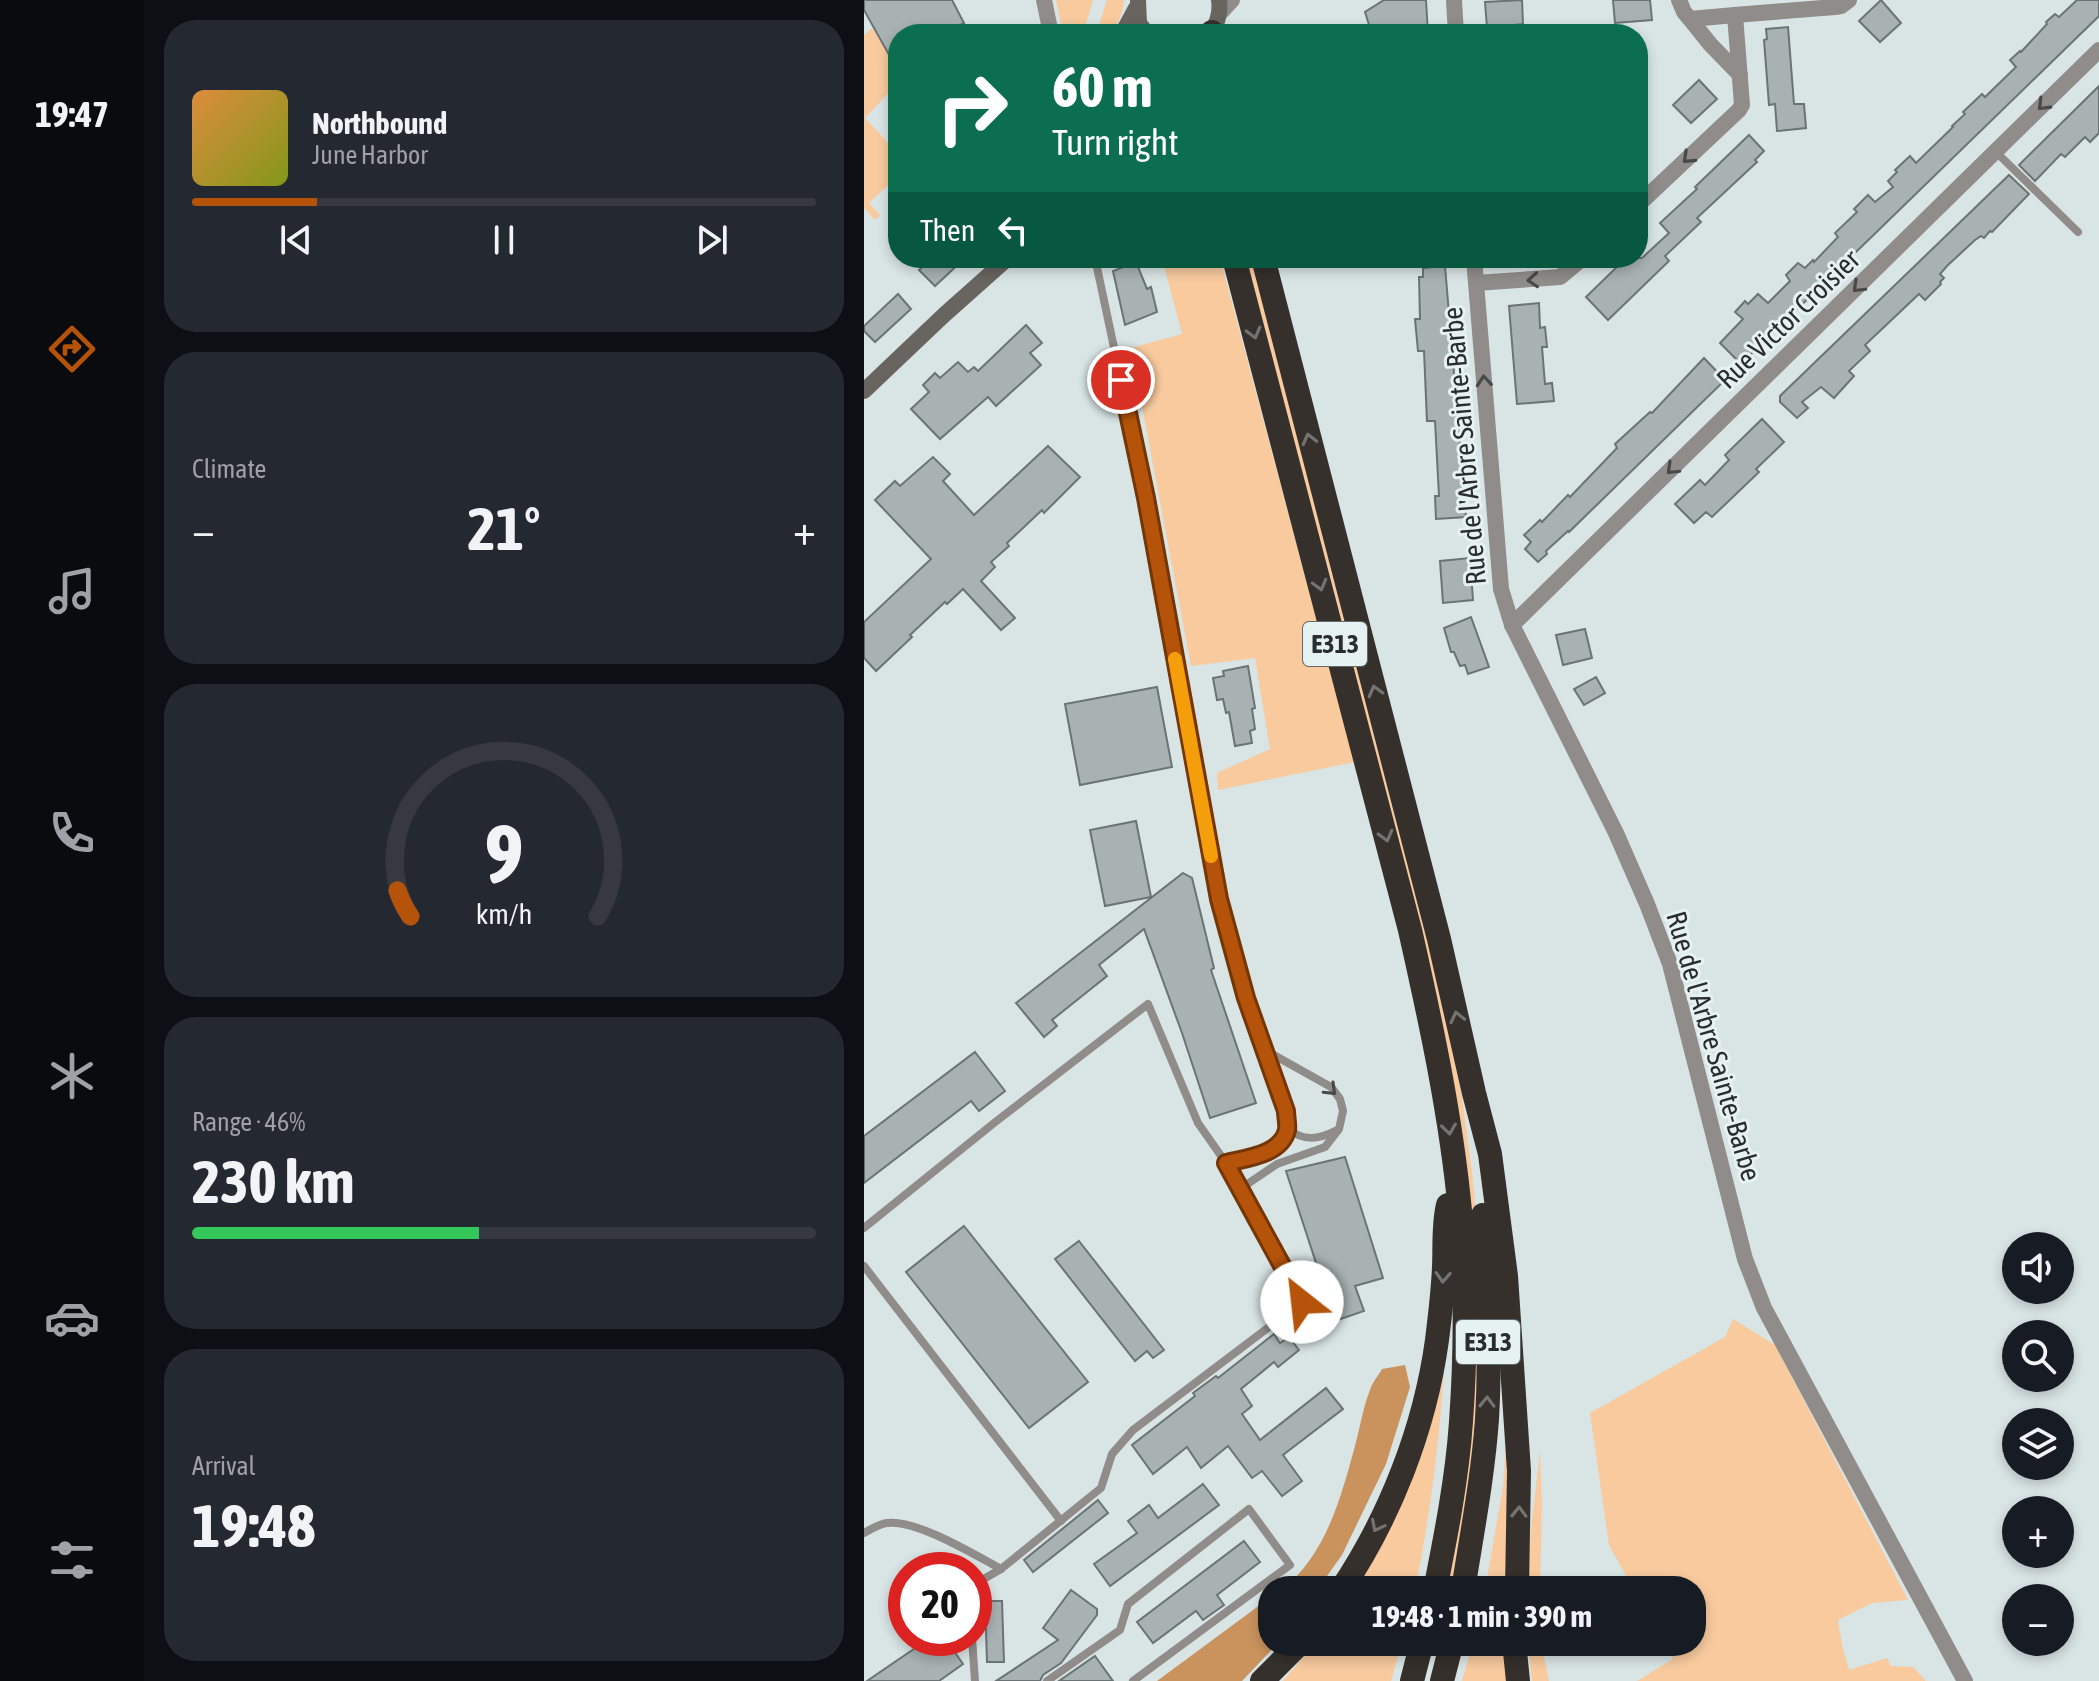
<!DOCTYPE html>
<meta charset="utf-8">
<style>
body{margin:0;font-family:"Asap Condensed",sans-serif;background:#242831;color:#f1f3f6;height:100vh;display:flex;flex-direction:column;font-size:30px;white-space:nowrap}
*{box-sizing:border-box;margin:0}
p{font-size:26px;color:#9ea1a6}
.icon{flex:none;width:44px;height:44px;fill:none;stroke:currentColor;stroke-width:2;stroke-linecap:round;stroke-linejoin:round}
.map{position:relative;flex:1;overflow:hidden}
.drawer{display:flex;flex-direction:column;gap:20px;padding:20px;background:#0d0f14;width:720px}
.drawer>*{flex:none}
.top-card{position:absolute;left:24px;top:24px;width:760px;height:244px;border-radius:32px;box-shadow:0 4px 12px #0003;background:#0b6e4f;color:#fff;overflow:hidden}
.fabs{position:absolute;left:1138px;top:1232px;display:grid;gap:16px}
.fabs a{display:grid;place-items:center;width:72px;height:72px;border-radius:50%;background:#171b24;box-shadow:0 4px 12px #0003;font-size:40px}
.speed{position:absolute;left:24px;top:1552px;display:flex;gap:16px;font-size:40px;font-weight:700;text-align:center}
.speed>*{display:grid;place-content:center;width:104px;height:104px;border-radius:50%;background:#171b24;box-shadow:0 4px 12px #0003;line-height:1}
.speed .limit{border:12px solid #d22;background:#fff;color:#111}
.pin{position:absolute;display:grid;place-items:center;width:68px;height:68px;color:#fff;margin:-34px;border:4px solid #fff;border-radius:50%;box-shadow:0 2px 8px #0007}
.me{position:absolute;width:88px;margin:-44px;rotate:331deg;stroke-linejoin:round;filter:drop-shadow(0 0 6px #0008)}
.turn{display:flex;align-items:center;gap:28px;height:168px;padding:0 32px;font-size:36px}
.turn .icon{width:104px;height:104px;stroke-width:2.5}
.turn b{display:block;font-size:56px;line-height:68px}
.then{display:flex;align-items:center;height:76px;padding:0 32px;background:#0003;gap:16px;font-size:30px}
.big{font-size:60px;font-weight:700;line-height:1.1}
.drawer .card{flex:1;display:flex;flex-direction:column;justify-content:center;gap:12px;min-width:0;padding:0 28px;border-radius:32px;background:#242831}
.drawer .dial{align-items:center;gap:0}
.dial svg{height:208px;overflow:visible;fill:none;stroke:#363941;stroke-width:7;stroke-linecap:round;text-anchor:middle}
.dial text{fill:#f1f3f6;stroke:none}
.song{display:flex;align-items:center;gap:24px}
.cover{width:96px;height:96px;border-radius:12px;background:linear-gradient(135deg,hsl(30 70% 55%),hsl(70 70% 35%))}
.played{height:8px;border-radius:4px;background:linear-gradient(90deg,#b45309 20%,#363941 20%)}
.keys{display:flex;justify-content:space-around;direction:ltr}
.heat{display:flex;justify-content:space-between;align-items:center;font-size:44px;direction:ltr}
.charge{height:12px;border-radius:6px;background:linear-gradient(90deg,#34c759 46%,#363941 0)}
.trip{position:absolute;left:394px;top:1576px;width:448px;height:80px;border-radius:32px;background:#171b24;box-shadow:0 4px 12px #0003;font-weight:700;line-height:80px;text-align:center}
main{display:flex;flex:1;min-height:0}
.tabs{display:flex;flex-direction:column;width:144px;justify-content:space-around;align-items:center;background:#090b0e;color:#9ea1a6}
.tabs .icon{width:56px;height:56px}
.tabs .active{color:#b45309}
.tabs b{font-size:36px;color:#f1f3f6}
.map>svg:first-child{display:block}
.green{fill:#f8ca9e}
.forest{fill:#ca935e}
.building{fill:#a8b2b3;stroke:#6b7475;stroke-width:2}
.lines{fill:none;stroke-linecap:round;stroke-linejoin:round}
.lane{stroke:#8f8c89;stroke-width:8}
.street{stroke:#8f8c89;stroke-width:16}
.secondary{stroke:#686460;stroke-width:16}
.highway{stroke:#35302b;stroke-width:24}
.oneway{stroke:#484a49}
.oneway2{stroke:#737471}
.route-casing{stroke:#753606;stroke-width:20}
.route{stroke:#b45309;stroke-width:14}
.slow{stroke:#f59e0b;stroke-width:14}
.labels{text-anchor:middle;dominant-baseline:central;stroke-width:6;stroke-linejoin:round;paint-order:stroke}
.shield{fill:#e6f1f2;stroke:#626869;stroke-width:2}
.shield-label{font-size:26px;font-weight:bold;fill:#2a2d2e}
.street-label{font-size:28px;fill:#2a2d2e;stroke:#e6f1f2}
</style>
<main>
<nav class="tabs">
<b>19:47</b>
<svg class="icon active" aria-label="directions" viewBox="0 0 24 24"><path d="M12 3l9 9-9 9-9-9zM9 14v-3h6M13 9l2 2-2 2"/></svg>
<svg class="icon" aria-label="music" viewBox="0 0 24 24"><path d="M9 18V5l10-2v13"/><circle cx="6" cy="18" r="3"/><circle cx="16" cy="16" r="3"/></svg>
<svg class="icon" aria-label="phone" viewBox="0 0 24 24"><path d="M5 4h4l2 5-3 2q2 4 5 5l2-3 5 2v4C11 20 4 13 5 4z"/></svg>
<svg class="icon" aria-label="climate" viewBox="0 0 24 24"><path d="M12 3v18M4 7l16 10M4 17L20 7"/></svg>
<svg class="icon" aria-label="car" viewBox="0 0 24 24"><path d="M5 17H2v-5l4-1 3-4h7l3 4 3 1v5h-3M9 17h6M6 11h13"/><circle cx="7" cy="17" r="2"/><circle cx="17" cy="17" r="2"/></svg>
<svg class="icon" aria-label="filters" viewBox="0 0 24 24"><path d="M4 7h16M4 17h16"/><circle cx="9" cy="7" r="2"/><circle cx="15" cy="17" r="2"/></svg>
</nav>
<section class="drawer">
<div class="card">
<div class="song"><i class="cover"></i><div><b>Northbound</b><p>June Harbor</p></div></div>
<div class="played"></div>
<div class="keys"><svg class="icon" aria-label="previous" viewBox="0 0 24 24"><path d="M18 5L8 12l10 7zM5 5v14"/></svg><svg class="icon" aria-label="pause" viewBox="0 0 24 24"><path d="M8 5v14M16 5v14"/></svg><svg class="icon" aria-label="next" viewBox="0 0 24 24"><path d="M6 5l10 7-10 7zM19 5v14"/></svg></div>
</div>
<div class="card"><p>Climate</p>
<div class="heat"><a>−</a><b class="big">21°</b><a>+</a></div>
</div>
<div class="card dial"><svg viewBox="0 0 100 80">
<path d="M14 69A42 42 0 1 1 86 69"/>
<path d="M14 69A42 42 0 0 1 9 59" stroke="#b45309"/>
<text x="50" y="56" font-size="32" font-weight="700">9</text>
<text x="50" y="72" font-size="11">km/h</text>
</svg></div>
<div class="card"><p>Range · 46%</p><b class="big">230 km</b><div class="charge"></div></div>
<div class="card"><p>Arrival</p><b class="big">19:48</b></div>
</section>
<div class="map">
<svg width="1235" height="1681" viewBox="0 0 1235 1681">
<rect width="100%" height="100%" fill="#d9e4e4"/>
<g class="green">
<path d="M192,0h37l-10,34h-20z"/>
<path d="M243,0h17c-1,12 -6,24 -12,34h-16z"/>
<path d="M10,27l24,44v6l-2,8 -31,33 33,36v22l-29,27 11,12 -5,5 -11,-12v-173z"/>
<path d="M298,258h58l135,504 -137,28 -1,-17 53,-24 -15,-91 -64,8 -60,-318 51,-14z"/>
<path d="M380,258h9l172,668 36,164 11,82 8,86 -1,162 -24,170h-10l18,-417z"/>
<path d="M869,1319l42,26 133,255 -36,3 -34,17 4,25 7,25 38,-12 4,8 22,1 13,14h-289l36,-22 -10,-17h29v-52h-58l-25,-45 -19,-132 135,-76z"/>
<path d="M580,1370c-5,74 -14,147 -29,220h-61c45,-66 70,-144 90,-220z"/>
<path d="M643,1427l1,62 -2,101h-21l18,-103z"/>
<path d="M676,1451l2,51 -2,88h-12l3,-61z"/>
<path d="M452,1642h86l-11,39h-108z"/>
<path d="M609,1642h33l4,39h-48z"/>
<path d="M664,1642h13l8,39h-17z"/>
</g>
<g class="forest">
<path d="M541,1365l5,22 -24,77 -44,91 -25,35h-36c46,-34 62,-99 76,-152 4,-16 7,-33 13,-48 2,-7 8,-14 12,-21z"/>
<path d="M408,1596v46h7l-37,39h-85z"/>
</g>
<g class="building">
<path d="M0,0h88l12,23 -20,11h-46v37l-34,-61z"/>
<path d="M520,0h42l2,34h-56l-7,-22z"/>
<path d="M658,0l1,24 -36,4 -2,-26z"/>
<path d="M749,0h37l2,20 -37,3z"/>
<path d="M1017,0l20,23 -21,19 -21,-21z"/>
<path d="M1213,0h22v16l-348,338 -10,10 -21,-21 23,-24 -8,-7 10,-11 3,3 10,-10 10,9 22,-22 -4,-6 12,-12 7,5 8,-8 1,2 24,-25 -3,-4 22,-21 -3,-3 14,-14 7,7 18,-15 -5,-6 9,-9 -2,-2 15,-14 6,7 37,-36 -1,-1 13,-12 -2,-2 19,-18 3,3 31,-30 -6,-7 10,-9 1,1 26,-28 -1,-2 9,-8 4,3z"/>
<path d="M924,27l6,77h10l2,24 -29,3 -2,-27 -6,1 -5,-65 3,-1 -1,-10z"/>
<path d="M835,80l18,19 -26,24 -18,-18z"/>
<path d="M1235,86v47l-9,9 -5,-5 -20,20 -4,-3 -26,27 -16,-16z"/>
<path d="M885,135l15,16 -9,9 2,2 -60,56 4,4 -36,34 4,5 -61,59 -22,-23 40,-39h16l27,-25 -9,-10 37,-34 -2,-2z"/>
<path d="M1145,175l20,19 -37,38 -2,-1 -6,7 -3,-2 -6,4 -28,26 -7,8 4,4 -4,4 1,2 -16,16 -6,-6 -54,51 5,6 -21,20 5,5 -20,22 -13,-11 -19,15 6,6 -11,10 -17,-16v-6z"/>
<path d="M68,258h33l-30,28 -16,-16z"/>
<path d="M272,262l11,27 4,-2 6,25 -32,13 -12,-54z"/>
<path d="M581,266l21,251 -30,2 -1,-23h4l-4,-75h-8l-3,-70h-6l-3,-32h5l-1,-42h4v-9z"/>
<path d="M34,294l13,15 -36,33 -11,-11v-5z"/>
<path d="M675,303l1,25 5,-1 2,20h-5l3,37 7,-1 2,18 -37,3 -8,-98z"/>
<path d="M162,325l16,18 -12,10 11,12 -45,41 -8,-9 -48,42 -29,-30 18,-17 -6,-7 12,-12 5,5 18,-16 10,10 6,-5 4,4z"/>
<path d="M840,358l21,22 -156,152 -1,-1 -22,20 1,3 -9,8 -13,-13 6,-7 -7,-7 16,-15 2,2 26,-27 2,2 47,-49 -2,-4 35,-32 2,1z"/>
<path d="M898,419l22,23 -28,27 3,3 -47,45 -6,-5 -12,11 -19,-19 25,-24 5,5 24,-25 -4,-5z"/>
<path d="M184,446l32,31 -36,36 -2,-3 -35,33 2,3 -18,16 4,5 -14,14 34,37 -14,12 -38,-41 -16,15 -2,-2 -35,33 2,2 -36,34 -12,-13v-36l67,-63 -56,-59 20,-19 5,5 33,-29 17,17 -7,7 31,34z"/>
<path d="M606,558l3,42 -30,3 -3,-42z"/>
<path d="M607,617l18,50 -21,7 -3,-9 -5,1 -6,-14h-3l-7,-24z"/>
<path d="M721,629l7,29 -29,7 -7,-30z"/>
<path d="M384,666l7,42 -3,1 3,20 -5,2 2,12 -17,3 -6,-34 -3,1 -3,-14 -6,1 -4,-22 11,-2 -1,-5z"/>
<path d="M732,677l9,16 -21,12 -10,-16z"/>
<path d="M293,687l15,80 -92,18 -15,-81z"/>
<path d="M272,821l15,76 -46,9 -15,-76z"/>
<path d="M319,873l9,5 22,90 -3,2 45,133 -46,15 -28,-85 -38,-104 -45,36 8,11 -55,44 5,6 -13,11 -28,-34z"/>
<path d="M111,1052l30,39 -26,20 -8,-10 -107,82v-47z"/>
<path d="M481,1157l38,121 -28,8 9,25 -29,10 -49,-150z"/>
<path d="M100,1226l124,156 -59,46 -123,-156z"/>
<path d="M215,1241l85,109 -11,8 -6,-7 -12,10 -80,-102z"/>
<path d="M410,1334l6,9 9,-6 10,13 -21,17 -4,-5 -33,27 11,17 -10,8 18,26 66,-52 17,21 -60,46 19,26 -20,15 -20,-25 -10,7 -24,-32 -27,22 -14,-21 -34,27 -21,-29 63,-49 -2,-3 23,-17 2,2z"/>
<path d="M339,1484l16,21 -109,81 -16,-22 43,-31 -9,-12 21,-16 9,13z"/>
<path d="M234,1500l10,13 -75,59 -9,-12z"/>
<path d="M380,1541l16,21 -43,33 7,10 -21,15 -7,-9 -43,32 -16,-21z"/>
<path d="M207,1590l26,19v6l-36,48 -18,12 -3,6h-44l62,-41 -15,-12z"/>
<path d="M121,1601h17l2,61h-17z"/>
<path d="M66,1638h15l18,26 -24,17h-72z"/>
<path d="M231,1656l18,25h-54z"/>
</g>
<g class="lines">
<g class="lane">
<path d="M1132,152l82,80"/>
<path d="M231,258l51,240 73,401 27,99 40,113c0,6 2,14 1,20 -6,24 -41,27 -61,32"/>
<path d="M424,1129c15,12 30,11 47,2"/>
<path d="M376,1189l37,-25 48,-17 14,-18 4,-18 -3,-12 -9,-12 -66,-37"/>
<path d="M0,1228l130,-105 154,-119 50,119 28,40 76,139 -169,128 -21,24 -11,34 -100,81 -26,15 -1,3"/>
<path d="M0,1266l197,255"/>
<path d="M0,1533c7,-4 15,-9 23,-10 29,-4 88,32 114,46"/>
<path d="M108,1638l3,43"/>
<path d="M183,1681l73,-51 8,-26 121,-95 41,56 -157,116"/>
</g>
<g class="street">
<path d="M180,0l7,34"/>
<path d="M590,0l2,34"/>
<path d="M356,13l12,-13"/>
<path d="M871,15l100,-8 6,-1 8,-6"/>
<path d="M826,19l20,25 30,31"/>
<path d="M774,205l101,-95 3,-5 -7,-90 -45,4 -6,-7 -5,-12"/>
<path d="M610,258l27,331 11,36 104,208 31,71 23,60 75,295 19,49 201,373"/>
<path d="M612,283l84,-6 23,-19"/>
<path d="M648,625l587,-575"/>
</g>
<g class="secondary">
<path d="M274,0l1,23 8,11"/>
<path d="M258,34l14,-26"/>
<path d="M346,34c8,-11 11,-21 9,-34"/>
<path d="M0,391l80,-76 64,-57"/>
</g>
<g class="highway">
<path d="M348,34v-2"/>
<path d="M370,258l176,672c21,93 41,186 50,281 6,70 6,141 1,211 -4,57 -15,113 -26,168"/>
<path d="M399,258l176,681 35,154 16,61 16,122 13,195 -2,119"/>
<path d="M477,1590c49,-73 84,-162 96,-250 3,-24 6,-49 7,-73 1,-20 -1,-42 4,-62"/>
<path d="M599,1590c9,-57 20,-114 24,-171 4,-68 0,-136 -4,-204"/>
<path d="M650,1642l4,39"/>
<path d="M398,1681l39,-39"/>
<path d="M548,1681l10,-39"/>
<path d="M578,1681l10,-39"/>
</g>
</g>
<defs><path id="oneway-chevron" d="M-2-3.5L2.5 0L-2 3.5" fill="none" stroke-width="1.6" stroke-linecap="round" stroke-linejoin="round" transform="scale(2)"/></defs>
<g class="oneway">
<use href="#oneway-chevron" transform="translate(1179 105) rotate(135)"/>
<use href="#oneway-chevron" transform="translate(824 158) rotate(137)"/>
<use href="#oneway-chevron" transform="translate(669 280) rotate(176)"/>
<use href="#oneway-chevron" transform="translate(994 287) rotate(136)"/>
<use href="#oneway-chevron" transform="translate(620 381) rotate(-95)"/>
<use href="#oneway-chevron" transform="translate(808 469) rotate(136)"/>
<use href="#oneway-chevron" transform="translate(467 1090) rotate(44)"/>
</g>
<g class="oneway2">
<use href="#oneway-chevron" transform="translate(390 333) rotate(75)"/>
<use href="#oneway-chevron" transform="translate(445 439) rotate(-104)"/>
<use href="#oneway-chevron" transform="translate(456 585) rotate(75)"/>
<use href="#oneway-chevron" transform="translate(511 691) rotate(-105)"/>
<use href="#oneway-chevron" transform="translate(522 836) rotate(75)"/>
<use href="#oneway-chevron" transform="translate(593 1017) rotate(-103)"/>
<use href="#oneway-chevron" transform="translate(585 1129) rotate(82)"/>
<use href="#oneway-chevron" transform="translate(579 1277) rotate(93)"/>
<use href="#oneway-chevron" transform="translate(623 1402) rotate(-89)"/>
<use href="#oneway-chevron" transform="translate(655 1512) rotate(-89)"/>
<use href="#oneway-chevron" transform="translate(513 1526) rotate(117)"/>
</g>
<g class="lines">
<defs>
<path id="route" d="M257,380l25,118 73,401 27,99 40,113c0,6 2,14 1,19 -6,25 -41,28 -61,33l76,139"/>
</defs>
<use href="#route" class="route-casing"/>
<use href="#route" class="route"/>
<path class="slow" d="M311,659l36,197"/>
</g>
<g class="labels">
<g class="shield">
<rect x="439" y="622" width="64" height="44" rx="6"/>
<rect x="592" y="1320" width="64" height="44" rx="6"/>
</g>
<g class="shield-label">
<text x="471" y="644">E313</text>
<text x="624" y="1342">E313</text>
</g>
<g class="street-label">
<text transform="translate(924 319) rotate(-44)">Rue Victor Croisier</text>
<text transform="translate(600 446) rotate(-95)">Rue de l'Arbre Sainte-Barbe</text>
<text transform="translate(850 1046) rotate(74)">Rue de l'Arbre Sainte-Barbe</text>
</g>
</g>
</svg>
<div class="fabs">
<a><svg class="icon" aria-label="sound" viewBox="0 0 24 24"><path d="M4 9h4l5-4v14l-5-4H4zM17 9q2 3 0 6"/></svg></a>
<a><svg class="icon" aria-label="search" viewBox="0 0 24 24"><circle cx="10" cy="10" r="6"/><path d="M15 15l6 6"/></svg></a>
<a><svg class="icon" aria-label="layers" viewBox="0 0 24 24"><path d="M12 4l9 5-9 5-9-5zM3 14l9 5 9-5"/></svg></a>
<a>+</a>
<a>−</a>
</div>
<div class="speed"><div class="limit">20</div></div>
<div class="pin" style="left:257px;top:380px;background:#d93025"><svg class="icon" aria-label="arrive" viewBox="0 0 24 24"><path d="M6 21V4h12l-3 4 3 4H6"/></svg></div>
<svg class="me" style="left:438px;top:1302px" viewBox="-20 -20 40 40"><circle r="19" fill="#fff"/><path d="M0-13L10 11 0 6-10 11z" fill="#b45309"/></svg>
<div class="trip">19:48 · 1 min · 390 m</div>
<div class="top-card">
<div class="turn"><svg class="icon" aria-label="right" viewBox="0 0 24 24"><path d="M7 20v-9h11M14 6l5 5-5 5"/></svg><div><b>60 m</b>Turn right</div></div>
<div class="then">Then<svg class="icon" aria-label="left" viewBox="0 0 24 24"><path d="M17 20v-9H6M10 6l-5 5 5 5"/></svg></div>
</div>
</div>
</main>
